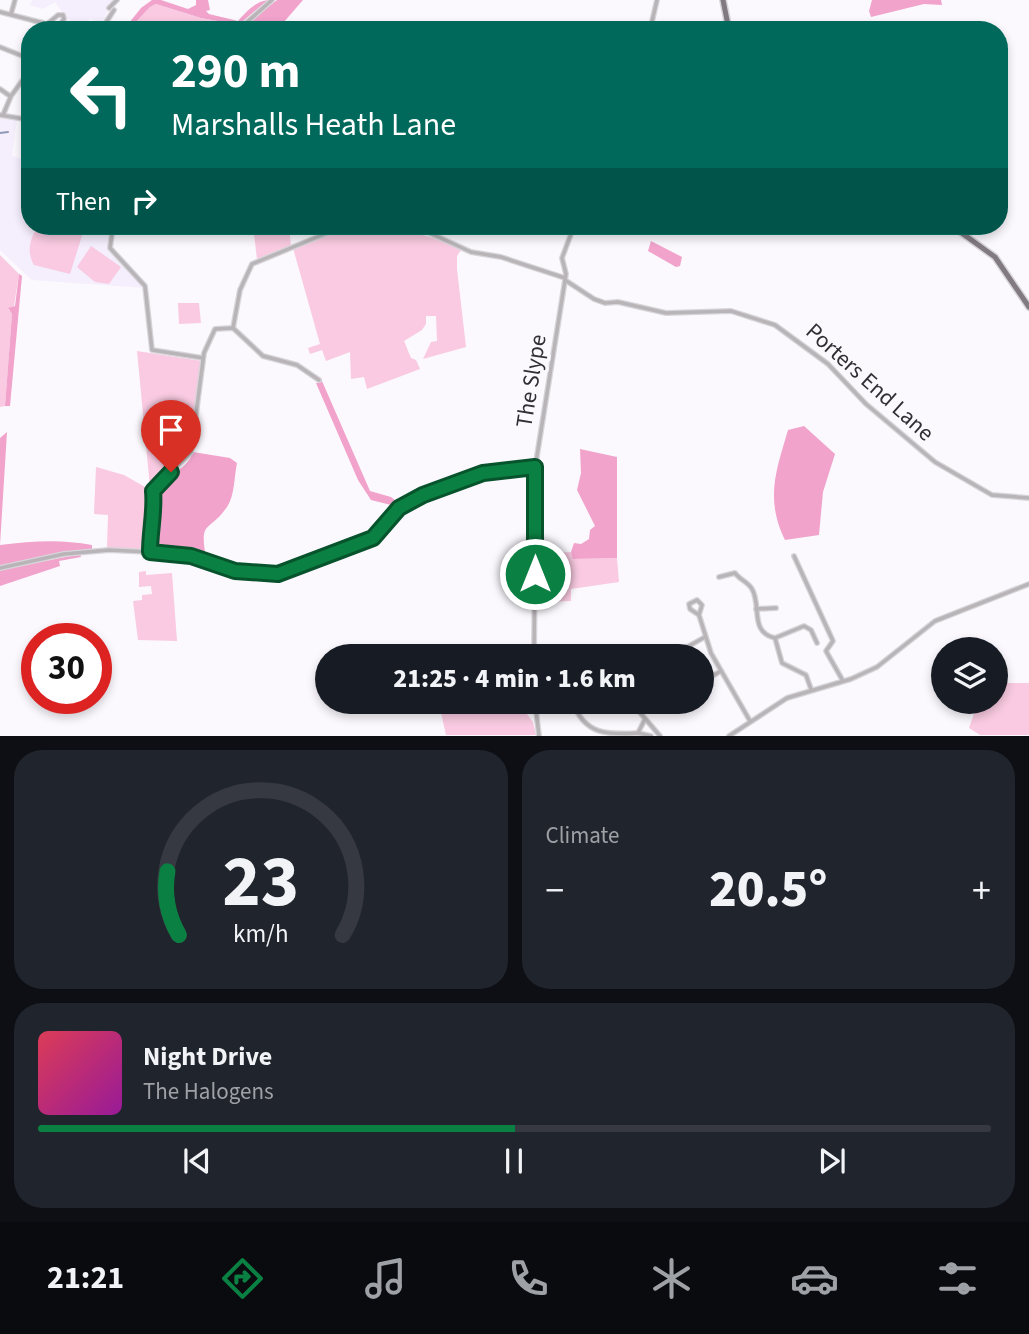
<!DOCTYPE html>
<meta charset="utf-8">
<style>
body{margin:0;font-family:"Source Sans 3",sans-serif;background:#20242c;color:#f1f3f6;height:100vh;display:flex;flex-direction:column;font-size:26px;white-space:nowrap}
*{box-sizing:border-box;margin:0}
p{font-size:23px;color:#9ea1a6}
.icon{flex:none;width:38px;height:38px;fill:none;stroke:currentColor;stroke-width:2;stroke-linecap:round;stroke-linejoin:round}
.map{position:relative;height:736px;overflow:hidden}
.sheet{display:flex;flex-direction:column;gap:14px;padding:14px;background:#0d0f14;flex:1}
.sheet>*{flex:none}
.banner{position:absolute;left:21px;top:21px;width:987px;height:214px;border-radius:28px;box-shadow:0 4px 10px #0003;background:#00695c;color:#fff;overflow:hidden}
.controls{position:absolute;left:931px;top:637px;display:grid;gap:14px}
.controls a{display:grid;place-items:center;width:77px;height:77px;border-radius:50%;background:#171b24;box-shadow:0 4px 10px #0003;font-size:35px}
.speed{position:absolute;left:21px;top:623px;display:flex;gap:14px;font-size:35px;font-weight:700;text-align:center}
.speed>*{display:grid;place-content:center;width:91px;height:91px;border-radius:50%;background:#171b24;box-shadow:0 4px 10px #0003;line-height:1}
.speed .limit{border:10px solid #d22;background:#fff;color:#111}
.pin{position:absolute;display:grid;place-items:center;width:60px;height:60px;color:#fff;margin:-72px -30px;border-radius:50% 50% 50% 0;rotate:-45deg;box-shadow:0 0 7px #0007}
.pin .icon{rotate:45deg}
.me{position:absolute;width:77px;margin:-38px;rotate:0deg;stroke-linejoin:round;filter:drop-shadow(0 0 5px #0008)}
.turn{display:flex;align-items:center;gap:24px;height:147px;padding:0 35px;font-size:32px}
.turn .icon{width:91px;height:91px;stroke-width:2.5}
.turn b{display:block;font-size:49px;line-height:60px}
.then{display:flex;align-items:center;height:66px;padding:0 35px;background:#0003;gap:14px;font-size:26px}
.big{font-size:52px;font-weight:800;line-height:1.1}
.sheet .tile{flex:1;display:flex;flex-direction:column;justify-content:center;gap:10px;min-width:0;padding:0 24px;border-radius:28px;background:#20242c}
.sheet .dial{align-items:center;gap:0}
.dial svg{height:182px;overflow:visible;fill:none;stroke:#363941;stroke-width:7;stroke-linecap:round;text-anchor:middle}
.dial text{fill:#f1f3f6;stroke:none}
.song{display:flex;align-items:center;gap:21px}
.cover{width:84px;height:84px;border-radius:10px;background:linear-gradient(135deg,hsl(350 70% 55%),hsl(300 70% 35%))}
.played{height:7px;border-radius:4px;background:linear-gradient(90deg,#0b8043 50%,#363941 50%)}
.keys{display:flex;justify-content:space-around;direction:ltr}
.heat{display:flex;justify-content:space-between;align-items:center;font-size:38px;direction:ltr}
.sheet .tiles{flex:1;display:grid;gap:14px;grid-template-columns:1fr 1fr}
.tile:last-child{grid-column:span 2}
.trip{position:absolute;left:315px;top:644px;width:399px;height:70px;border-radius:35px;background:#171b24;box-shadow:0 4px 10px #0003;font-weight:800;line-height:70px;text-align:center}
.tab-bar{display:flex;height:112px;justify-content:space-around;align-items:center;background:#090b0e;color:#9ea1a6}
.tab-bar .icon{width:49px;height:49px}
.tab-bar .selected{color:#0b8043}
.tab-bar b{font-size:32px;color:#f1f3f6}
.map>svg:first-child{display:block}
.built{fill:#f5eefd}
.green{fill:#f9cae1}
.forest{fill:#f1a3cb}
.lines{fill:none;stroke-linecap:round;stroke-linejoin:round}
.stream{stroke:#8f9ab9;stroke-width:2}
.minor-casing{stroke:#d7d5d9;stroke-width:6}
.major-casing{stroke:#d7d5d9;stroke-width:8}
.minor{stroke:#b9b4b8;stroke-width:3.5}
.major{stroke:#827a81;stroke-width:5}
.route-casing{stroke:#07532c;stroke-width:18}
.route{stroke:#0b8043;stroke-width:12}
.labels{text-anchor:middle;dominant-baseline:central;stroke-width:7;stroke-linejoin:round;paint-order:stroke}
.street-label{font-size:23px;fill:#312f33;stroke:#fbf9fe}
</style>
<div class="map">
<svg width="1029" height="736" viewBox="0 0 1029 736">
<rect width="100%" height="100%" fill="#fbf9fe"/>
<g class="built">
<path d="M32,0h81l-12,25 -11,-7 -6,10 -18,-10 -11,-16 -12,7 -13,-4z"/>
<path d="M0,117l17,2 -5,37 18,5v65h82l-3,21 35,41 -112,-8 -32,-30z"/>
</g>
<g class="green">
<path d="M156,4l45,14 28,5v2l-8,5h-77l-10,-6 16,-17z"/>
<path d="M38,226h47l-15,48 -36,-9c-8,-14 -4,-26 4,-39z"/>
<path d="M253,226h36l2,20 -34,13z"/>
<path d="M349,226c42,0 74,5 112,24l-4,6v13l9,78 -43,12 8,-17 6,-1 -1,-25h-10v8l-4,6 -18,11 7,17 5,2 4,9 -53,20 -3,-12 -13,2 -1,-27 -24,9 -4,-11 -12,4 -2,-6 12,-4 -27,-96z"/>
<path d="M91,246l30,21 -12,17 -14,-2 -18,-15z"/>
<path d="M0,255l19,19 -5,32 -6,3 4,5 -7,92 -5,1z"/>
<path d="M178,303h21l2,20 -22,1z"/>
<path d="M137,351l65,10 -13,92 -37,35 -2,-1z"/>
<path d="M96,467l28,8 28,16c2,20 -3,39 -2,59l-43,-2 1,-33 -14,-1z"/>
<path d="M571,552l3,7 43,-1 2,24 -48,7v12l-35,1v-48z"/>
<path d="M146,571v4l26,-2 5,68 -39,-1 -5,-39 9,-1v-5l10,-1 -1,-8 -12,1v-15z"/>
<path d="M996,683h33v52h-49l-11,-7 9,-26h18z"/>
<path d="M446,702h72l15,20 3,13h-90l-5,-22z"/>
</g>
<g class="forest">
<path d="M152,0h9l27,9 8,-4v-5h12l2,10 -4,1 3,3 29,7c8,-9 18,-20 30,-21l-25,21 -12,2 4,3 -5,4h-9l8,-7 -28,-5 -45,-14 -6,3 -16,17 10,6 -19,-2 16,-20z"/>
<path d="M277,0h26l-26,30h-21l-5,-5 2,-7z"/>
<path d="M872,0h69l1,5 -18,-1 -53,13 -2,-6z"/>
<path d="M651,241l31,16 -2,9 -4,1 -28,-16z"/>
<path d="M19,274l3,2 -12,130h-5l7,-92 -4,-6 7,-2z"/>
<path d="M322,381l48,110 21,6 10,8 -7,6 -3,-6 -20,-5 -13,-20 -42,-97z"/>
<path d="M804,426l31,28 -12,38 -4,43 -34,5c-20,-41 -9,-69 3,-110z"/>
<path d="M7,432l-7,113c33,-4 60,-6 92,0v5l-27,2 -65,14v-128z"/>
<path d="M580,449l37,8v101l-44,1 -2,-7 3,-9 7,1 8,-5 1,-9 5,-4 -18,-36 4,-17z"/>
<path d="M193,452l37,6 7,5c-3,14 -2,32 -10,44 -18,26 -28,12 -21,51l-50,-11c-2,-12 0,-55 7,-64 9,-11 25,-15 30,-31z"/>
<path d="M80,554l1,3 -22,4 1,5 -60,20v-16z"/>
</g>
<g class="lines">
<path class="stream" d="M0,133l8,-1"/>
<defs>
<g id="minor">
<path d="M109,8l8,-8"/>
<path d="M0,12l43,11 8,7"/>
<path d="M11,14l4,-14"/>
<path d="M246,23l9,7"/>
<path d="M46,25l12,-10h5l1,4 -8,11"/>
<path d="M101,30l13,-20"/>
<path d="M230,30l16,-7 26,-23"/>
<path d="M650,30l7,-30"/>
<path d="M0,47l30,12"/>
<path d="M0,89l10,7"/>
<path d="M0,115l30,5"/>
<path d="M3,115l8,-19 19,-26"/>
<path d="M113,226l-3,22 35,38 7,64 51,8"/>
<path d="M385,226l36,3 50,23 30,5 64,21"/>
<path d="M565,280l29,19 11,4 13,-1 48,11 65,-2 44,14 53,39 38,40 69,58 57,33 37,3"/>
<path d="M233,328l7,-38 12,-26 92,-38"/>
<path d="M150,551l4,-63 37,-36 13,-99 11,-24 18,-1 30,28 34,9 22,15"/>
<path d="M794,556l39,85 -7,10 17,30"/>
<path d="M0,568l64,-14 45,-4 62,3 31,6 33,12 43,3 16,-5 13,-9 66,-22 26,-30 24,-13 56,-21 56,-8"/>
<path d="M719,577l16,-4c5,7 13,9 17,16 10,17 -3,43 23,49l7,25 24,12 5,14"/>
<path d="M756,609l20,-1"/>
<path d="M699,615l-9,-6 -1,-5 8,-4 5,5 -3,10 12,38 39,68"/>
<path d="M775,638l29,-12 7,4 6,13"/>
<path d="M534,656l2,-194 30,-188 -4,-16 12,-32"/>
<path d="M671,656l34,-19"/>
<path d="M702,682l19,-11"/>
<path d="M535,702l4,34"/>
<path d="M573,702c11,33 35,33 65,31"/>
<path d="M631,702l29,34"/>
<path d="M645,719l-7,14 13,3"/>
<path d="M729,736l58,-38 64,-19 26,-12 58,-46 94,-37"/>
</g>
<g id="major">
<path d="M723,0l6,30"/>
<path d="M952,226l43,31 34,50"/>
</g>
</defs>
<use href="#minor" class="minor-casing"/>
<use href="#major" class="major-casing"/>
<use href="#minor" class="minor"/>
<use href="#major" class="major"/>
</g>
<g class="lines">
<defs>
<path id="route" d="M171,472l-18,19c2,20 -3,40 -3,61l41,4 44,15 43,3 95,-36 26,-30 24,-13 60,-22 52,-6v107"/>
</defs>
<use href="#route" class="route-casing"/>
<use href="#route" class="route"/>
</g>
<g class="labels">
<g class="street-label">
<text transform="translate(531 381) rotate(-81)">The Slype</text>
<text transform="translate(870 382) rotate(42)">Porters End Lane</text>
</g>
</g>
</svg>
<div class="controls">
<a><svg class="icon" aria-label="layers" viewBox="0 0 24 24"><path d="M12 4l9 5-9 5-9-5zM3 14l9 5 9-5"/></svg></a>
</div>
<div class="speed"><div class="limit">30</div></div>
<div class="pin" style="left:171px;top:472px;background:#d93025"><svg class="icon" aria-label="arrive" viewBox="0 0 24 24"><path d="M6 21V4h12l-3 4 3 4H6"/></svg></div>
<svg class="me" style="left:535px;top:574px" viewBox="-20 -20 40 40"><circle r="17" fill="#0b8043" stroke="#fff" stroke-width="3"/><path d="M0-11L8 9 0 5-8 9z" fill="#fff"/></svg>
<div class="trip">21:25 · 4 min · 1.6 km</div>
<div class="banner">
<div class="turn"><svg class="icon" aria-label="left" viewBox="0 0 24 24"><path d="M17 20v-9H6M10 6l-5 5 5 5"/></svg><div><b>290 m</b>Marshalls Heath Lane</div></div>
<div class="then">Then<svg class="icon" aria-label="right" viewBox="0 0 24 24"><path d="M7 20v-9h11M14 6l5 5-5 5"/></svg></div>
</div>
</div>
<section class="sheet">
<div class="tiles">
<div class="tile dial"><svg viewBox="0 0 100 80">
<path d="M14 69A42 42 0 1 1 86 69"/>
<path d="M14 69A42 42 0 0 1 9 41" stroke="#0b8043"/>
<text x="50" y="56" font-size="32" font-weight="700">23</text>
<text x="50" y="72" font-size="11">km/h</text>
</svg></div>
<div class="tile"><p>Climate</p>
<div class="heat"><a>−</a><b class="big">20.5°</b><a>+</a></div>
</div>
<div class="tile">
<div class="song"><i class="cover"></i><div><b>Night Drive</b><p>The Halogens</p></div></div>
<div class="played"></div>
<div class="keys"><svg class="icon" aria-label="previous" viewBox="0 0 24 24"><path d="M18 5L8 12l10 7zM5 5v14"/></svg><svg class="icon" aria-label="pause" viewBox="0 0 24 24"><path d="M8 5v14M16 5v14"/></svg><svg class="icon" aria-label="next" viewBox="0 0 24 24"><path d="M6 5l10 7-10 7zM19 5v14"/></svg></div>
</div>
</div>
</section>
<nav class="tab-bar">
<b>21:21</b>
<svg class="icon selected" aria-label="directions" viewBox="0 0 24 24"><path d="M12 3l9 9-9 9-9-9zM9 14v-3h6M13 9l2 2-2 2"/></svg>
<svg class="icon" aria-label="music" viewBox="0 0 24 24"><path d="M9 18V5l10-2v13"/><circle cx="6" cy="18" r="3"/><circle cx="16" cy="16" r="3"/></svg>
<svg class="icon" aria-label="phone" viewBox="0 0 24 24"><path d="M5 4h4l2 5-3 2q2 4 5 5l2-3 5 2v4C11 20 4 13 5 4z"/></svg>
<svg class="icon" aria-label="climate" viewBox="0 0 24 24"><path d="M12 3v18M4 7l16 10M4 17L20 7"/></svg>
<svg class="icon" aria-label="car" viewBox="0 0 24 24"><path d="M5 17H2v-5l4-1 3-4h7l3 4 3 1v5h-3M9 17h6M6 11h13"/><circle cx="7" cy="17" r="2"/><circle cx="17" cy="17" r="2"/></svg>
<svg class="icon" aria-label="filters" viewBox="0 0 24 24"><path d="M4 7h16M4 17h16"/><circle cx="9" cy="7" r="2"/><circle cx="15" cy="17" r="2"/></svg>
</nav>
